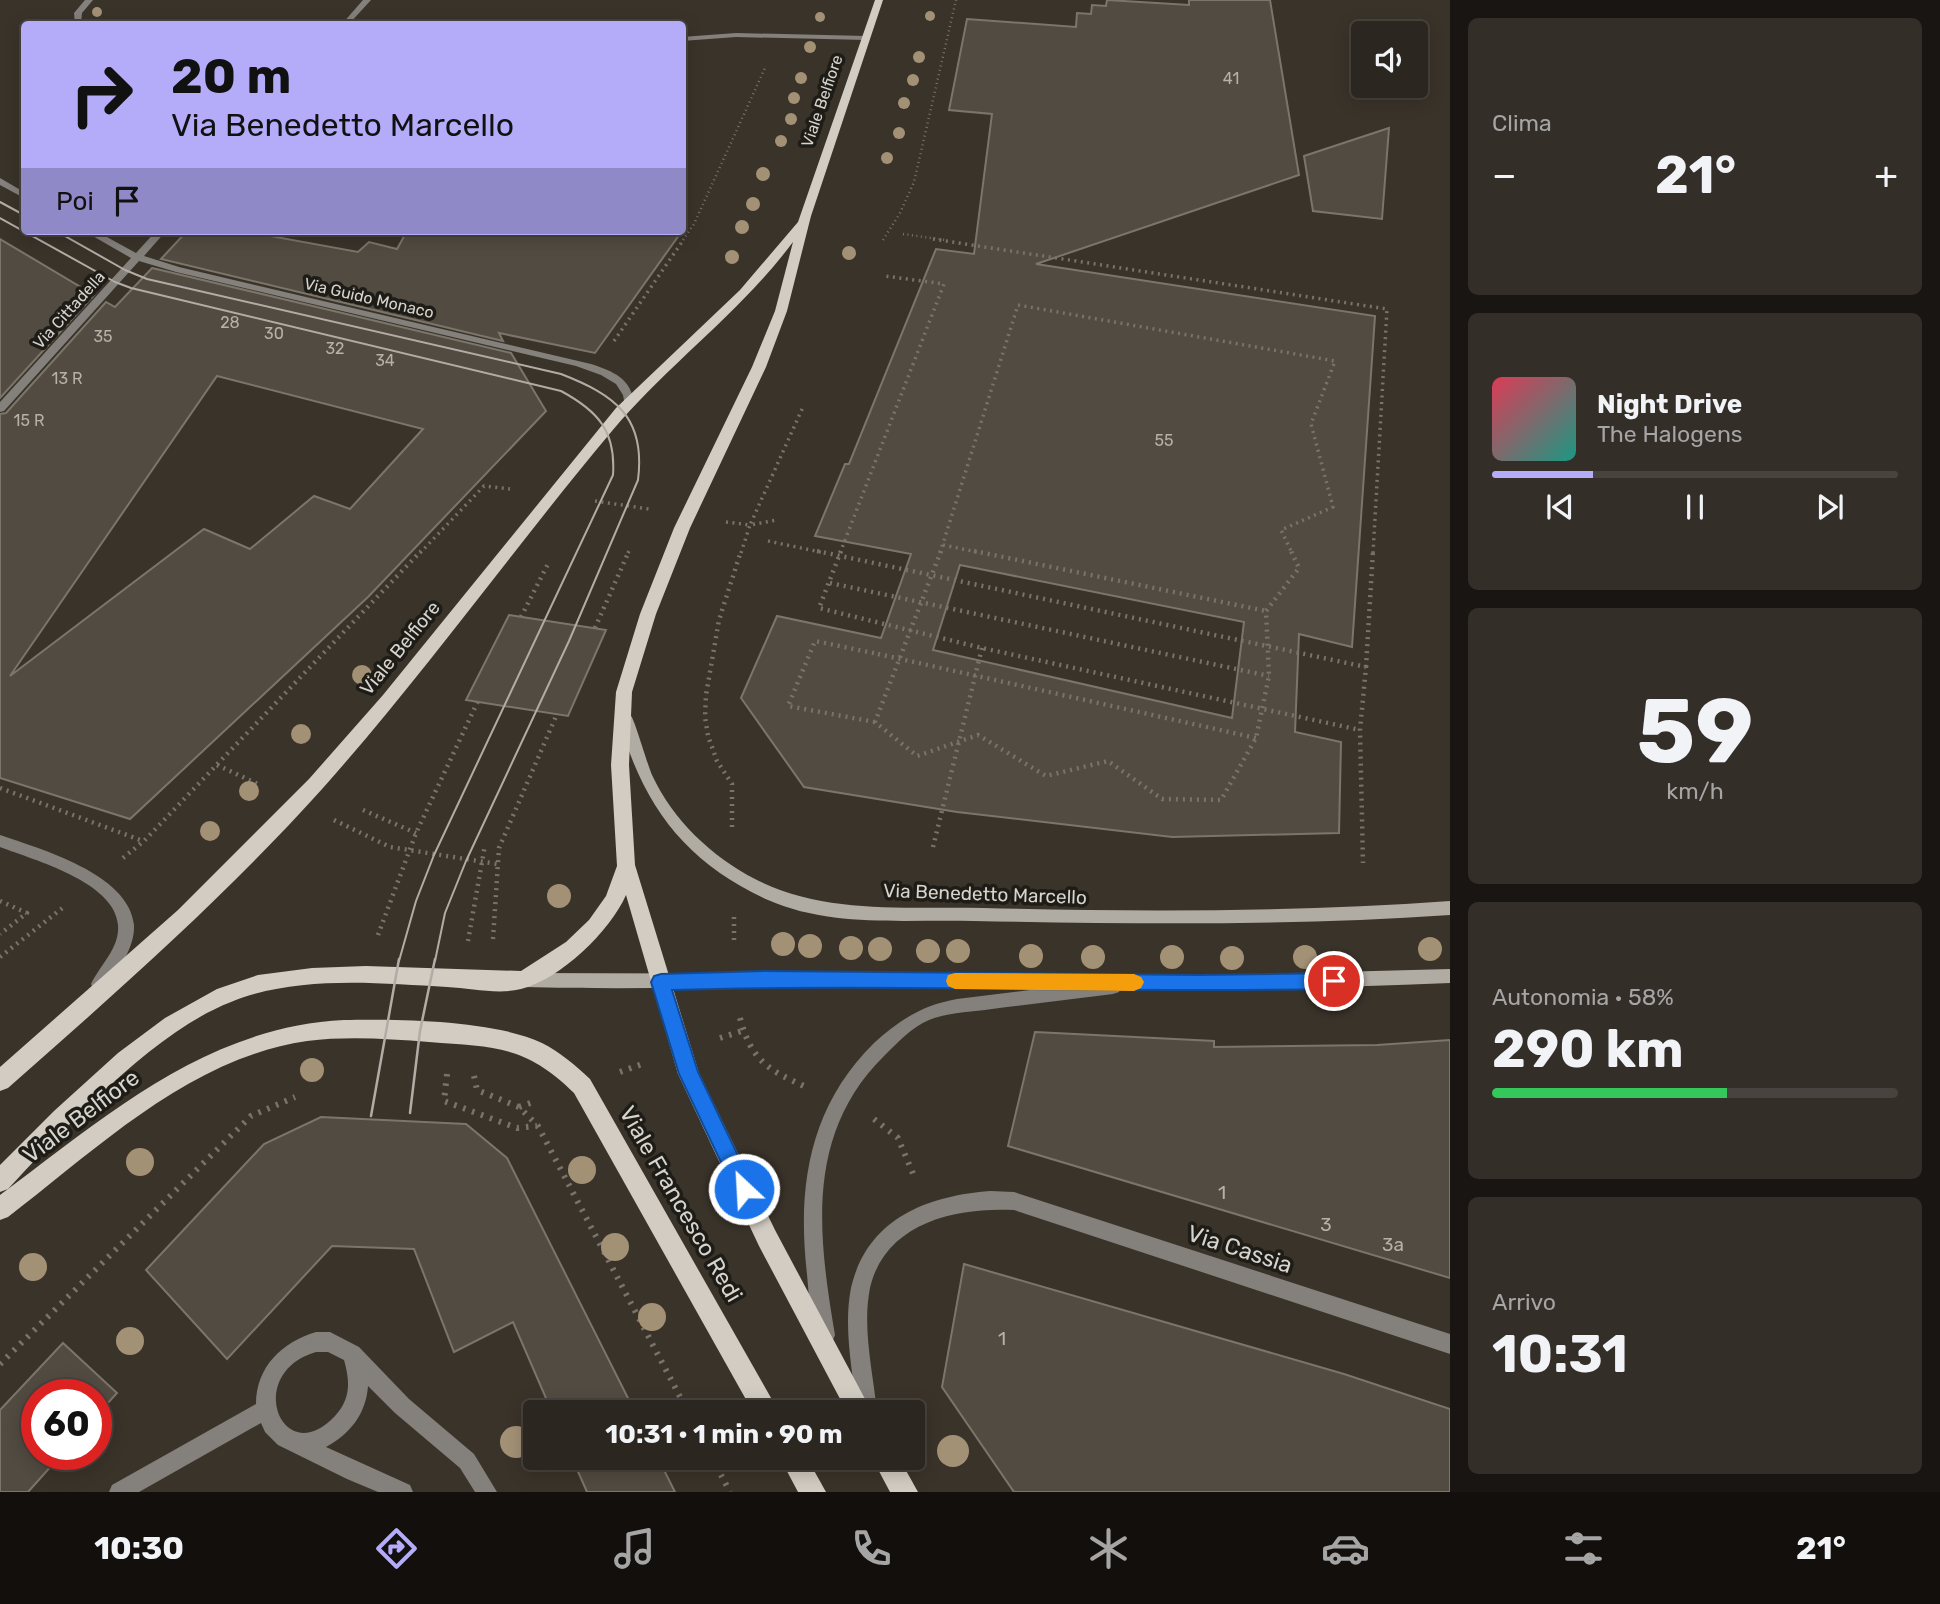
<!DOCTYPE html>
<html lang="it">
<meta charset="utf-8">
<style>
body{margin:0;font-family:Rubik,sans-serif;background:#342e29;color:#f1f3f6;height:100vh;display:flex;flex-direction:column;font-size:26px;white-space:nowrap}
*{box-sizing:border-box;margin:0}
p{font-size:23px;color:#a6a5a5}
.icon{flex:none;width:38px;height:38px;fill:none;stroke:currentColor;stroke-width:2;stroke-linecap:round;stroke-linejoin:round}
.map{position:relative;flex:1;overflow:hidden}
.side{display:flex;flex-direction:column;gap:18px;padding:18px;background:#181512;width:490px}
.side>*{flex:none}
.guide{position:absolute;left:21px;top:21px;width:665px;height:214px;border-radius:7px;box-shadow:0 4px 18px #0003,0 0 0 2px #48433e;background:#b4acf9;color:#111;overflow:hidden}
.tools{position:absolute;left:1351px;top:21px;display:grid;gap:14px}
.tools a{display:grid;place-items:center;width:77px;height:77px;border-radius:7px;background:#2c2620;box-shadow:0 4px 18px #0003,0 0 0 2px #48433e;font-size:35px}
.speed{position:absolute;left:21px;top:1379px;display:flex;gap:14px;font-size:35px;font-weight:700;text-align:center}
.speed>*{display:grid;place-content:center;width:91px;height:91px;border-radius:50%;background:#2c2620;box-shadow:0 4px 18px #0003,0 0 0 2px #48433e;line-height:1}
.speed .limit{border:10px solid #d22;background:#fff;color:#111}
.pin{position:absolute;display:grid;place-items:center;width:60px;height:60px;color:#fff;margin:-30px;border:4px solid #fff;border-radius:50%;box-shadow:0 2px 7px #0007}
.me{position:absolute;width:77px;margin:-38px;rotate:335deg;stroke-linejoin:round;filter:drop-shadow(0 0 5px #0008)}
.turn{display:flex;align-items:center;gap:24px;height:147px;padding:0 35px;font-size:32px}
.turn .icon{width:91px;height:91px;stroke-width:2.5}
.turn b{display:block;font-size:49px;line-height:60px}
.then{display:flex;align-items:center;height:66px;padding:0 35px;background:#0003;gap:14px;font-size:26px}
.big{font-size:52px;font-weight:700;line-height:1.1}
.side .widget{flex:1;display:flex;flex-direction:column;justify-content:center;gap:10px;min-width:0;padding:0 24px;border-radius:10px;background:#342e29}
.side .dial{align-items:center;gap:0}
.dial b{font-size:91px;line-height:1}
.song{display:flex;align-items:center;gap:21px}
.cover{width:84px;height:84px;border-radius:10px;background:linear-gradient(135deg,hsl(350 70% 55%),hsl(170 70% 35%))}
.played{height:7px;border-radius:4px;background:linear-gradient(90deg,#b4acf9 25%,#48433e 25%)}
.keys{display:flex;justify-content:space-around;direction:ltr}
.heat{display:flex;justify-content:space-between;align-items:center;font-size:38px;direction:ltr}
.charge{height:10px;border-radius:5px;background:linear-gradient(90deg,#34c759 58%,#48433e 0)}
.trip{position:absolute;left:523px;top:1400px;width:402px;height:70px;border-radius:7px;background:#2c2620;box-shadow:0 4px 18px #0003,0 0 0 2px #48433e;font-weight:700;line-height:70px;text-align:center}
.dock{display:flex;height:112px;justify-content:space-around;align-items:center;background:#120f0d;color:#a6a5a5}
.dock .icon{width:49px;height:49px}
.dock .on{color:#b4acf9}
.dock b{font-size:32px;color:#f1f3f6}
main{display:flex;flex:1;min-height:0}
.map>svg:first-child{display:block}
.building{fill:#524b41;stroke:#7c756a;stroke-width:2;fill-rule:evenodd}
.lines{fill:none;stroke-linecap:round;stroke-linejoin:round}
.path-far3{stroke:#79736b;stroke-width:2.5;stroke-dasharray:1 3.5;stroke-linecap:butt}
.path-far2{stroke:#79736b;stroke-width:3.5;stroke-dasharray:2 4.5;stroke-linecap:butt}
.path-far1{stroke:#79736b;stroke-width:4.5;stroke-dasharray:2 5;stroke-linecap:butt}
.path{stroke:#79736b;stroke-width:6;stroke-dasharray:2.5 7;stroke-linecap:butt}
.lane{fill:#84807b;fill-rule:evenodd}
.street{fill:#84807b;fill-rule:evenodd}
.secondary{fill:#b0aba3;fill-rule:evenodd}
.primary{fill:#d2ccc2;fill-rule:evenodd}
.tram-far1{stroke:#b1ada6;stroke-width:2}
.tram{stroke:#b1ada6;stroke-width:2.5}
.path-bridge-far1{stroke:#79736b;stroke-width:3.5;stroke-dasharray:2 4.5;stroke-linecap:butt}
.path-bridge{stroke:#79736b;stroke-width:4.5;stroke-dasharray:2 5;stroke-linecap:butt}
.tree{fill:#a39175}
.route{fill:#1a73e8;stroke:#114b97;stroke-width:2}
.slow{fill:#f59e0b}
.labels{text-anchor:middle;dominant-baseline:central;stroke-width:7;stroke-linejoin:round;paint-order:stroke}
.number-label{font-size:16px;fill:#b6b1aa}
.far-street-label{font-size:16px;fill:#d7d3cd;stroke:#1e1c17}
.street-label{font-size:19px;fill:#d7d3cd;stroke:#1e1c17}
.near-number-label{font-size:19px;fill:#b6b1aa}
.near-street-label{font-size:23px;fill:#d7d3cd;stroke:#1e1c17}
</style>
<main>
<div class="map">
<svg width="1450" height="1492" viewBox="0 0 1450 1492">
<rect width="100%" height="100%" fill="#3a332a"/>
<g class="building">
<path d="M1107,0l82,5v-5h81l29,175 -263,89 339,52 -23,331 -53,-13 -4,98 46,10 -2,91 -167,4 -215,-25 -153,-25 -63,-89 36,-82 104,22 30,-84 -96,-18 30,-72h4l87,-215 38,5 18,-140 -43,-4 18,-91 109,8 1,-14 14,1 1,-9 14,1zM960,565l284,57 -12,96 -299,-68z"/>
<path d="M1389,128l-7,91 -69,-8 -9,-55z"/>
<path d="M187,231h56l115,21 11,-10 28,7 10,-18h275l-87,122 -96,-20 4,8 -342,-82z"/>
<path d="M0,239l94,56 -94,103z"/>
<path d="M152,268l359,85 35,58 -178,186 -238,222 -130,-41v-364l6,-1 100,-111 9,5zM217,376l206,53 -73,80 -36,-13 -64,53 -46,-20 -194,147z"/>
<path d="M509,615l97,15 -38,86 -102,-16z"/>
<path d="M1035,1032l179,9v6l163,-2 73,-5v238l-442,-132z"/>
<path d="M321,1117l145,7 41,34 128,254h-83l-39,-90 -59,30 -40,-103 -82,-3 -105,113 -81,-89 118,-126z"/>
<path d="M964,1264l380,110 106,35v83h-436l-72,-105z"/>
<path d="M63,1343l54,50 -21,23v-21h-59v59h25l-34,38h-28v-82z"/>
<path d="M572,1458h86l17,34h-88z"/>
</g>
<g class="lines">
<g class="path-far3">
<path d="M903,234l42,6"/>
<path d="M683,240l11,-16 71,-156"/>
<path d="M883,240l17,-27 14,-31 42,-182"/>
</g>
<g class="path-far2">
<path d="M933,239l454,70 -14,244"/>
<path d="M614,341l70,-102"/>
<path d="M595,501l54,8"/>
<path d="M726,522l24,3 53,-118"/>
<path d="M768,541l57,12"/>
<path d="M943,545l39,8"/>
<path d="M420,553l64,-67 26,3"/>
<path d="M628,553l2,-4"/>
<path d="M741,553l9,-28 27,-5"/>
<path d="M840,553l104,-269 -59,-8"/>
</g>
<g class="path-far1">
<path d="M817,551l549,116 -6,63 3,133"/>
<path d="M841,551l-22,57 163,40 378,82"/>
<path d="M974,551l292,60"/>
<path d="M830,583l439,93"/>
<path d="M521,617l28,-55"/>
<path d="M595,628l34,-77"/>
<path d="M1366,667l7,-116"/>
<path d="M875,722l-87,-16 27,-65 63,13"/>
<path d="M217,765l43,20"/>
<path d="M0,788l143,53"/>
<path d="M363,810l53,23"/>
<path d="M334,820l56,27 107,17"/>
<path d="M732,827v-43l-15,-23 -9,-25 -3,-19 1,-22 13,-75 22,-69"/>
<path d="M933,847l49,-199"/>
<path d="M123,858l21,-17 277,-290"/>
<path d="M0,901l27,12 -27,21"/>
<path d="M734,917v26"/>
<path d="M378,935l38,-102 62,-132"/>
<path d="M493,939l6,-91 58,-134"/>
<path d="M468,941l17,-96"/>
<path d="M0,957l65,-51"/>
</g>
<g class="path">
<path d="M740,1018c11,42 28,52 66,69"/>
<path d="M720,1038l22,-7"/>
<path d="M620,1072l25,-9"/>
<path d="M447,1074l-3,27 73,27 20,-2"/>
<path d="M474,1076l3,14 42,17 19,19 150,286"/>
<path d="M519,1107l17,-6"/>
<path d="M874,1119l24,19 16,38"/>
<path d="M0,1364l251,-248 44,-19"/>
<path d="M712,1458l18,34"/>
</g>
<g class="lane">
<path d="M85,0h8l-11,13 -1,11h-6l-1,-11z"/>
<path d="M736,33l130,3 4,2 -4,2 -130,-3 -54,4v-4z"/>
<path d="M24,101v5h-4v-4z"/>
<path d="M316,1332h14l29,15 50,52 65,55 23,38h-22l-15,-24 -65,-55 -27,-27c-2,28 -18,48 -42,61l84,38 3,7h-35l-31,-13 -69,-34 -13,-13 -4,-9 -122,69h-30l3,-7 144,-81c0,-37 26,-62 60,-72zM316,1352h12l16,8c6,21 7,39 -9,56 -53,56 -92,-43 -19,-64z"/>
</g>
<g class="street">
<path d="M363,0h8l-22,24h-7z"/>
<path d="M0,178l24,14v6l-24,-13z"/>
<path d="M84,231h12l40,22 20,-22h10l-22,25 35,11 412,97c22,7 41,15 43,40l-5,3 -4,-1 -2,-11 -7,-11 -15,-9 -25,-9 -400,-94 -37,-11 -135,150 -4,1v-10l131,-144z"/>
<path d="M0,835c41,14 129,39 134,90 1,24 -17,46 -29,64l-6,2 -6,-2 -2,-5c9,-19 29,-36 27,-59 -3,-43 -84,-65 -118,-78z"/>
<path d="M1113,980l6,2 2,5 -2,5 -6,2c-40,5 -81,10 -121,15 -20,3 -43,3 -63,11 -17,7 -32,23 -45,36 -79,78 -66,179 -49,279l-3,7 -7,3 -7,-3c-8,-21 -9,-46 -11,-68 -10,-87 2,-167 67,-231 25,-23 49,-38 83,-44z"/>
<path d="M990,1191l24,1 436,142v20l-436,-144c-57,-3 -129,12 -144,78 -8,40 3,84 7,124h-20c-4,-39 -14,-84 -6,-124 16,-69 75,-92 139,-97z"/>
</g>
<g class="secondary">
<path d="M626,714c2,0 4,0 5,2 3,2 17,50 21,59 21,45 60,82 103,104 71,36 151,27 229,29 155,4 311,4 466,-7v14c-159,11 -318,9 -477,6 -68,-2 -141,7 -205,-21 -82,-37 -126,-95 -149,-181z"/>
<path d="M1450,969v14c-199,9 -398,6 -598,4 -109,-1 -219,3 -328,0l-6,-2 -2,-5 2,-5 6,-2 702,2z"/>
</g>
<g class="primary">
<path d="M875,0h8l-72,216 -24,95 -21,56 -76,161 -34,86 -24,78 -3,73 6,100 64,208 76,157 97,182h-25l-88,-166 -81,-172 -52,-179c-16,36 -65,84 -105,94 -23,6 -50,-1 -74,-2 -70,-4 -150,-12 -216,15 -78,30 -166,126 -223,187l-8,3v-27l54,-54 64,-58 47,-35 52,-29 41,-14 54,-7 54,-2 155,5 45,-29 23,-22 17,-24 11,-30 -6,-101 5,-73 24,-78 34,-86 78,-161 23,-56 18,-69c-53,71 -125,122 -181,189 -98,117 -187,242 -289,357 -97,108 -206,204 -315,300l-8,3v-24l178,-157 131,-131 74,-84 233,-287 124,-118 58,-68z"/>
<path d="M344,1020c54,-1 150,0 198,23 18,9 33,22 48,36l189,333h-26l-179,-319c-49,-48 -80,-46 -145,-51 -40,-3 -81,-6 -122,-1 -117,17 -209,107 -299,176l-8,3v-25c106,-79 206,-168 344,-175z"/>
<path d="M780,1458h27l19,34h-28z"/>
<path d="M872,1458h27l19,34h-28z"/>
</g>
<g class="tram-far1">
<path d="M0,202l24,13"/>
<path d="M0,218l115,64 16,6 430,103c37,20 55,40 52,84l-179,380 -18,46 -17,60"/>
<path d="M56,231l69,39 22,9 414,95c54,21 85,43 77,106l-69,161 -103,220 -21,52 -10,48"/>
</g>
<g class="tram">
<path d="M410,1113l10,-82 15,-72"/>
<path d="M371,1116l28,-157"/>
</g>
<path class="path-bridge-far1" d="M940,553l78,-248 317,56 -24,63 22,83 -52,23 11,23"/>
<g class="path-bridge">
<path d="M941,551l-66,171 42,34 61,-21 68,41 62,-15 54,38 59,1 35,-62 13,-62 -3,-65 33,-43 -8,-17"/>
<path d="M878,654l378,84"/>
</g>
</g>
<g class="tree">
<circle cx="97" cy="12" r="5"/>
<circle cx="930" cy="16" r="5"/>
<circle cx="820" cy="17" r="5"/>
<circle cx="810" cy="47" r="6"/>
<circle cx="919" cy="57" r="6"/>
<circle cx="801" cy="78" r="6"/>
<circle cx="913" cy="80" r="6"/>
<circle cx="794" cy="98" r="6"/>
<circle cx="904" cy="103" r="6"/>
<circle cx="791" cy="119" r="6"/>
<circle cx="899" cy="133" r="6"/>
<circle cx="781" cy="141" r="6"/>
<circle cx="887" cy="158" r="6"/>
<circle cx="763" cy="174" r="7"/>
<circle cx="753" cy="204" r="7"/>
<circle cx="742" cy="227" r="7"/>
<circle cx="849" cy="253" r="7"/>
<circle cx="732" cy="257" r="7"/>
<circle cx="362" cy="675" r="10"/>
<circle cx="301" cy="734" r="10"/>
<circle cx="249" cy="791" r="10"/>
<circle cx="210" cy="831" r="10"/>
<circle cx="559" cy="896" r="12"/>
<circle cx="783" cy="944" r="12"/>
<circle cx="810" cy="946" r="12"/>
<circle cx="851" cy="948" r="12"/>
<circle cx="880" cy="949" r="12"/>
<circle cx="1430" cy="949" r="12"/>
<circle cx="928" cy="951" r="12"/>
<circle cx="958" cy="951" r="12"/>
<circle cx="1031" cy="956" r="12"/>
<circle cx="1093" cy="957" r="12"/>
<circle cx="1172" cy="957" r="12"/>
<circle cx="1305" cy="957" r="12"/>
<circle cx="1232" cy="958" r="12"/>
<circle cx="312" cy="1070" r="12"/>
<circle cx="140" cy="1162" r="14"/>
<circle cx="582" cy="1170" r="14"/>
<circle cx="615" cy="1247" r="14"/>
<circle cx="33" cy="1267" r="14"/>
<circle cx="652" cy="1317" r="14"/>
<circle cx="130" cy="1341" r="14"/>
<circle cx="516" cy="1442" r="16"/>
<circle cx="953" cy="1451" r="16"/>
</g>
<path class="route" d="M766,971l433,4 135,-2 7,2 3,6 -3,6 -7,2c-220,4 -441,-5 -662,1l26,82 56,117 -3,7 -7,3 -7,-3 -58,-122 -28,-92 3,-6 7,-2z"/>
<path class="slow" d="M955,973l179,1 7,3 3,5 -3,6 -7,3 -179,-2 -7,-3 -2,-5 2,-6z"/>
<g class="labels">
<g class="number-label">
<text x="1231" y="78">41</text>
<text x="230" y="322">28</text>
<text x="274" y="333">30</text>
<text x="103" y="336">35</text>
<text x="335" y="348">32</text>
<text x="385" y="360">34</text>
<text x="67" y="378">13 R</text>
<text x="29" y="420">15 R</text>
<text x="1164" y="440">55</text>
</g>
<g class="far-street-label">
<text transform="translate(822 101) rotate(-71)">Viale Belfiore</text>
<text transform="translate(369 298) rotate(13)">Via Guido Monaco</text>
<text transform="translate(69 310) rotate(-48)">Via Cittadella</text>
</g>
<g class="street-label">
<text transform="translate(400 648) rotate(-51)">Viale Belfiore</text>
<text transform="translate(985 894) rotate(2)">Via Benedetto Marcello</text>
</g>
<g class="near-number-label">
<text x="1222" y="1192">1</text>
<text x="1326" y="1224">3</text>
<text x="1393" y="1244">3a</text>
<text x="1002" y="1338">1</text>
</g>
<g class="near-street-label">
<text transform="translate(81 1116) rotate(-37)">Viale Belfiore</text>
<text transform="translate(681 1204) rotate(60)">Viale Francesco Redi</text>
<text transform="translate(1240 1249) rotate(18)">Via Cassia</text>
</g>
</g>
</svg>
<div class="tools">
<a><svg class="icon" aria-label="sound" viewBox="0 0 24 24"><path d="M4 9h4l5-4v14l-5-4H4zM17 9q2 3 0 6"/></svg></a>
</div>
<div class="speed"><div class="limit">60</div></div>
<div class="pin" style="left:1334px;top:981px;background:#d93025"><svg class="icon" aria-label="arrive" viewBox="0 0 24 24"><path d="M6 21V4h12l-3 4 3 4H6"/></svg></div>
<svg class="me" style="left:744px;top:1189px" viewBox="-20 -20 40 40"><circle r="17" fill="#1a73e8" stroke="#fff" stroke-width="3"/><path d="M0-11L8 9 0 5-8 9z" fill="#fff"/></svg>
<div class="trip">10:31 · 1 min · 90 m</div>
<div class="guide">
<div class="turn"><svg class="icon" aria-label="right" viewBox="0 0 24 24"><path d="M7 20v-9h11M14 6l5 5-5 5"/></svg><div><b>20 m</b>Via Benedetto Marcello</div></div>
<div class="then">Poi<svg class="icon" aria-label="arrive" viewBox="0 0 24 24"><path d="M6 21V4h12l-3 4 3 4H6"/></svg></div>
</div>
</div>
<section class="side">
<div class="widget"><p>Clima</p>
<div class="heat"><a>−</a><b class="big">21°</b><a>+</a></div>
</div>
<div class="widget">
<div class="song"><i class="cover"></i><div><b>Night Drive</b><p>The Halogens</p></div></div>
<div class="played"></div>
<div class="keys"><svg class="icon" aria-label="previous" viewBox="0 0 24 24"><path d="M18 5L8 12l10 7zM5 5v14"/></svg><svg class="icon" aria-label="pause" viewBox="0 0 24 24"><path d="M8 5v14M16 5v14"/></svg><svg class="icon" aria-label="next" viewBox="0 0 24 24"><path d="M6 5l10 7-10 7zM19 5v14"/></svg></div>
</div>
<div class="widget dial"><b>59</b><p>km/h</p></div>
<div class="widget"><p>Autonomia · 58%</p><b class="big">290 km</b><div class="charge"></div></div>
<div class="widget"><p>Arrivo</p><b class="big">10:31</b></div>
</section>
</main>
<nav class="dock">
<b>10:30</b>
<svg class="icon on" aria-label="directions" viewBox="0 0 24 24"><path d="M12 3l9 9-9 9-9-9zM9 14v-3h6M13 9l2 2-2 2"/></svg>
<svg class="icon" aria-label="music" viewBox="0 0 24 24"><path d="M9 18V5l10-2v13"/><circle cx="6" cy="18" r="3"/><circle cx="16" cy="16" r="3"/></svg>
<svg class="icon" aria-label="phone" viewBox="0 0 24 24"><path d="M5 4h4l2 5-3 2q2 4 5 5l2-3 5 2v4C11 20 4 13 5 4z"/></svg>
<svg class="icon" aria-label="climate" viewBox="0 0 24 24"><path d="M12 3v18M4 7l16 10M4 17L20 7"/></svg>
<svg class="icon" aria-label="car" viewBox="0 0 24 24"><path d="M5 17H2v-5l4-1 3-4h7l3 4 3 1v5h-3M9 17h6M6 11h13"/><circle cx="7" cy="17" r="2"/><circle cx="17" cy="17" r="2"/></svg>
<svg class="icon" aria-label="filters" viewBox="0 0 24 24"><path d="M4 7h16M4 17h16"/><circle cx="9" cy="7" r="2"/><circle cx="15" cy="17" r="2"/></svg>
<b>21°</b>
</nav>
